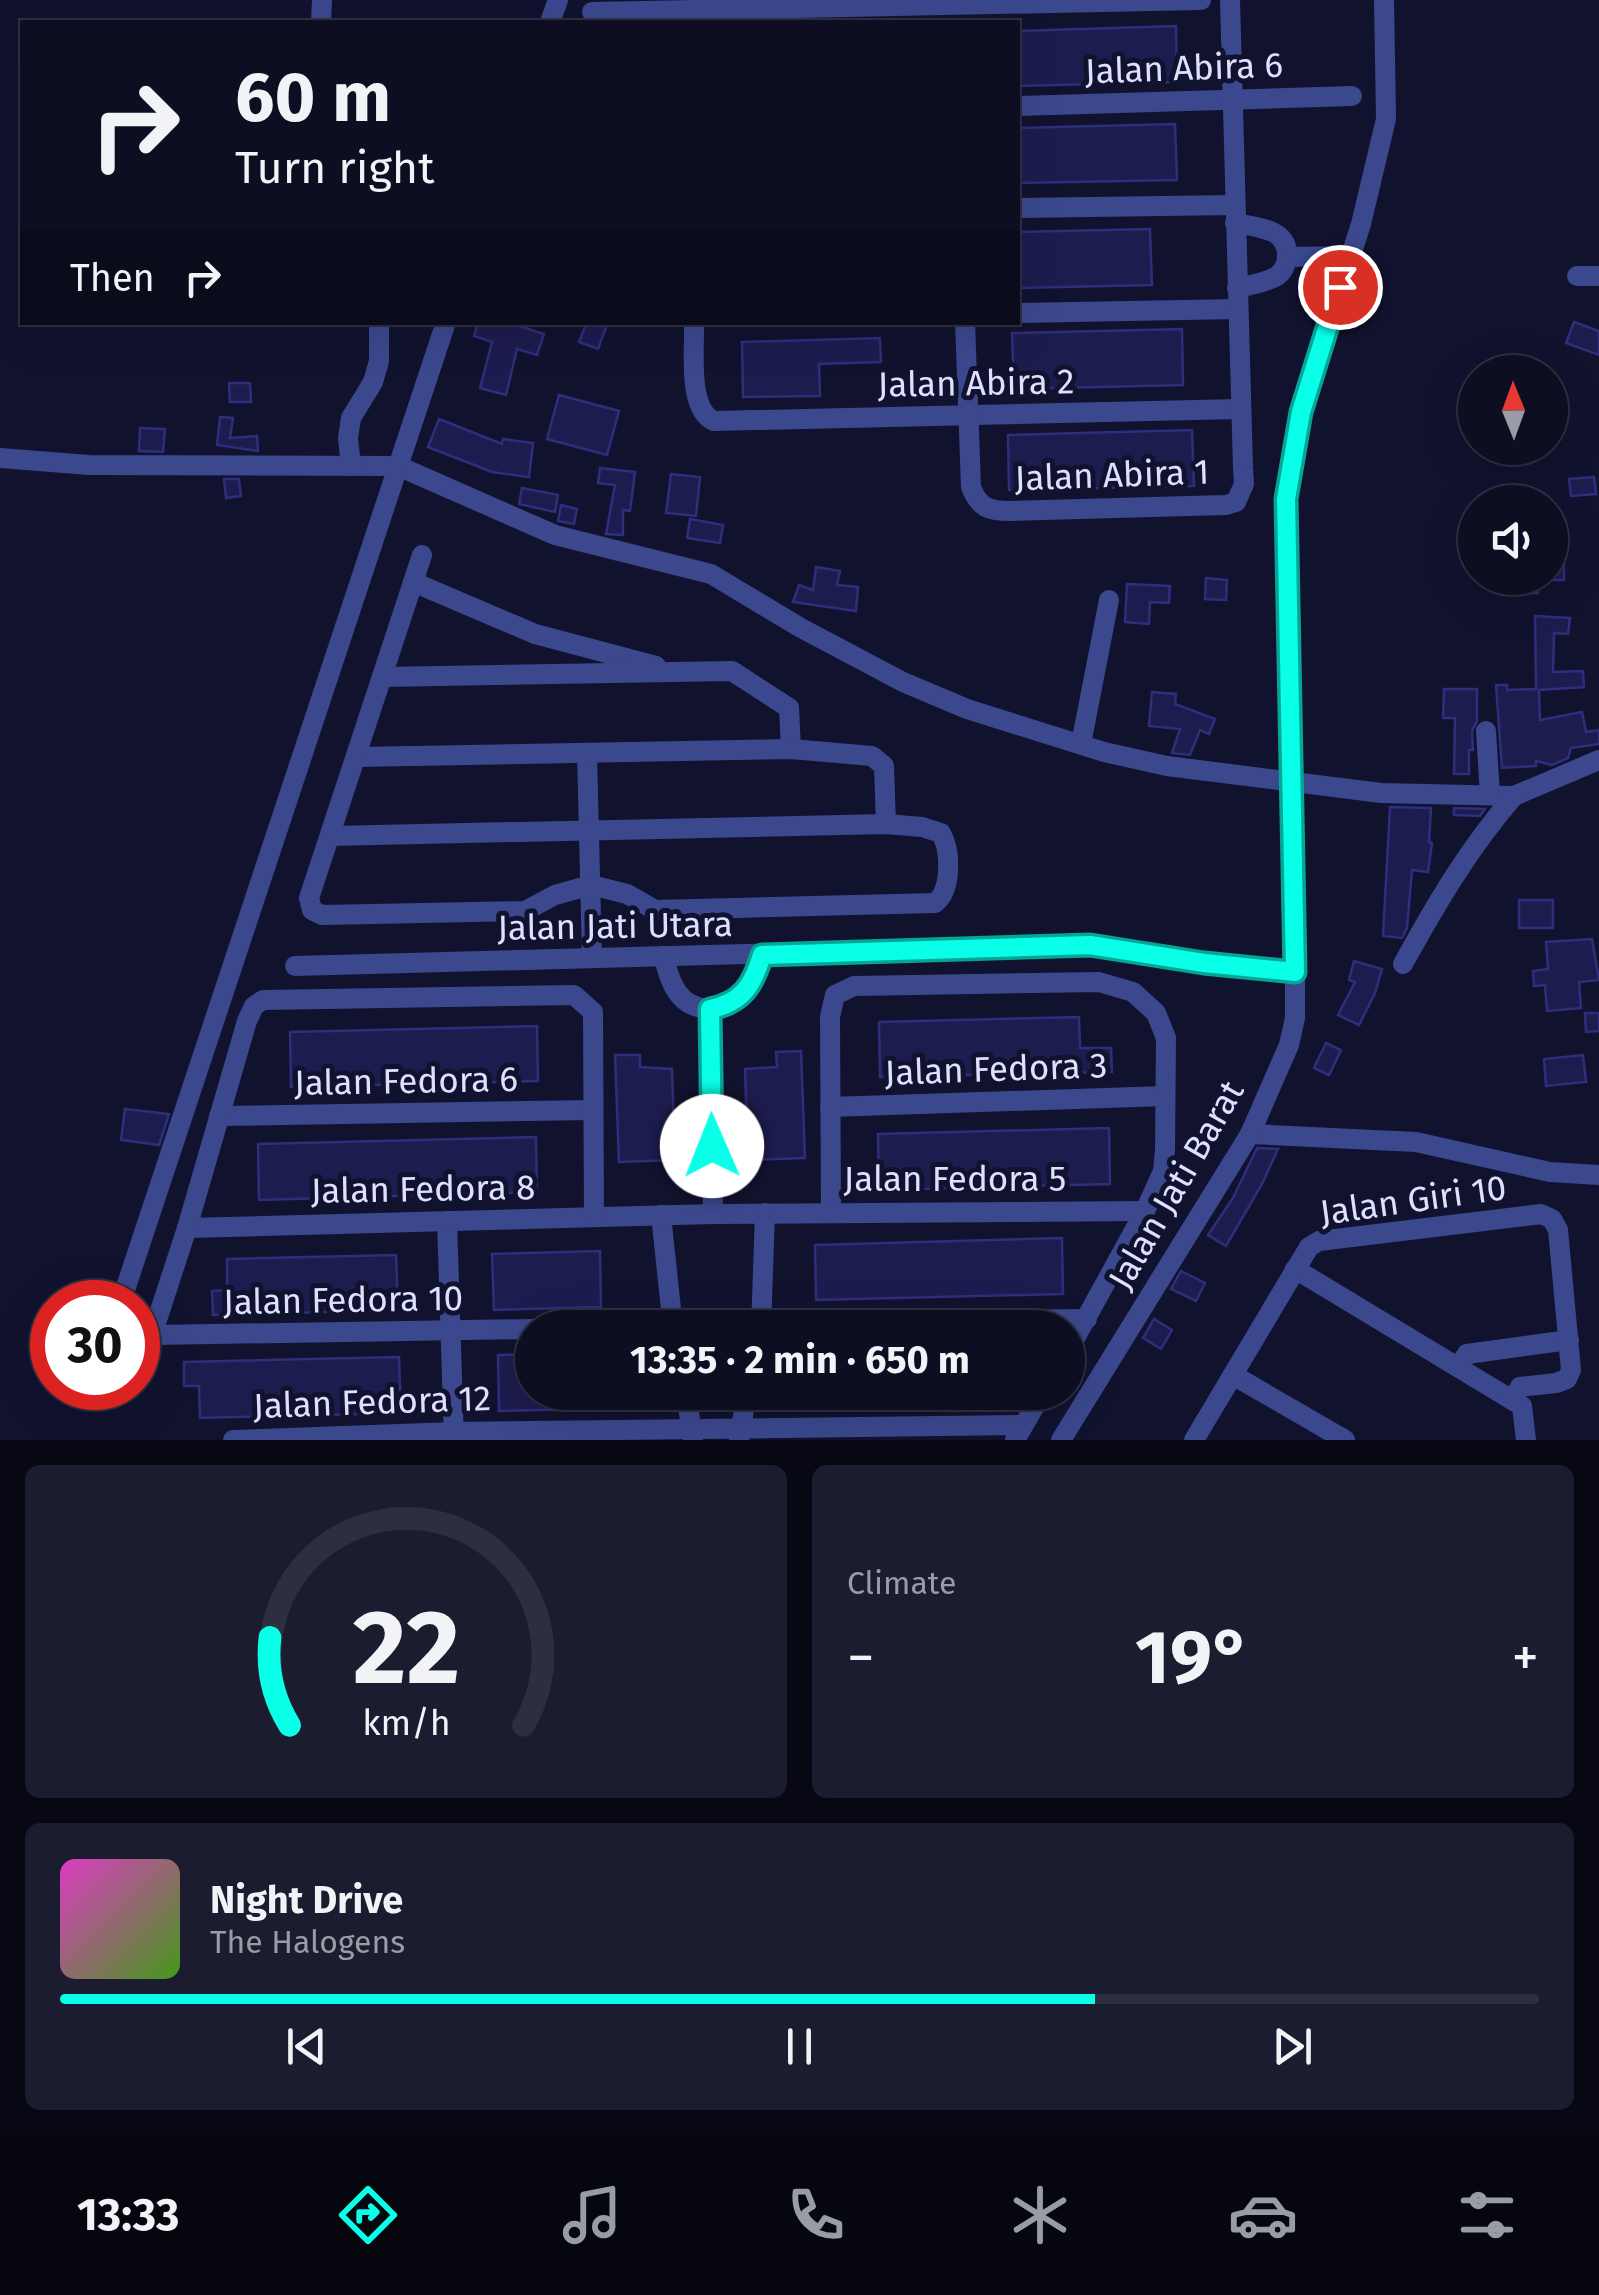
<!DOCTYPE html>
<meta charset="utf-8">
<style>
body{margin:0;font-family:"Fira Sans",sans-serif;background:#1b1c2f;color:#f1f3f6;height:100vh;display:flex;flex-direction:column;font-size:38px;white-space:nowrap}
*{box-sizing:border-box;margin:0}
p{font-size:32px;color:#9a9ca5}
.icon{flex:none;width:55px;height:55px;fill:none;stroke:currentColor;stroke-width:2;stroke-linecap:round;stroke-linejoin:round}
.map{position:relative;height:1440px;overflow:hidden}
.details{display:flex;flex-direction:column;gap:25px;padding:25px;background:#070813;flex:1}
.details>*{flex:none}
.guide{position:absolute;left:20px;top:20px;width:1000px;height:305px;border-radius:0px;box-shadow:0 10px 40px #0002,0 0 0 2px #2d2e40;background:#0d0e22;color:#f1f3f6;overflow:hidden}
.needle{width:65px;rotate:359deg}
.fabs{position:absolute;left:1458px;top:355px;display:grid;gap:20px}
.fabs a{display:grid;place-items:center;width:110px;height:110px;border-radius:50%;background:#0d0e22;box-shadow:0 10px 40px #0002,0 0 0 2px #2d2e40;font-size:50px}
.speed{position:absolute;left:30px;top:1280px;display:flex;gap:20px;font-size:50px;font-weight:700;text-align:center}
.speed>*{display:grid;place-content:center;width:130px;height:130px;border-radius:50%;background:#0d0e22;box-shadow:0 10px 40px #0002,0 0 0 2px #2d2e40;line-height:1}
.speed .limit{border:15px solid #d22;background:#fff;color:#111}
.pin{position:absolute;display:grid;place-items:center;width:85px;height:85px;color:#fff;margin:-42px;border:5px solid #fff;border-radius:50%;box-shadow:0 2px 10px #0007}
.me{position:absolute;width:110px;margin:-55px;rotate:359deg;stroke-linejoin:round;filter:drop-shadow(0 0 8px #0008)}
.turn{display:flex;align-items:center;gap:35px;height:210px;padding:0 50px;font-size:45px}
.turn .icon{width:130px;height:130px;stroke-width:2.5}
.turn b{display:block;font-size:70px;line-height:85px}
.then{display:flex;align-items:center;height:95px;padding:0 50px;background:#0003;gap:20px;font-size:38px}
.big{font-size:75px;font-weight:700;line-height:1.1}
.details .tile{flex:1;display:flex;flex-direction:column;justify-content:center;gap:15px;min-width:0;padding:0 35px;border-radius:15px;background:#1b1c2f}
.details .dial{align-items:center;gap:0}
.dial svg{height:260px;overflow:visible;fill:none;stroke:#2d2e40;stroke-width:7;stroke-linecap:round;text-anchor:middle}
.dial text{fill:#f1f3f6;stroke:none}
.song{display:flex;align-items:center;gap:30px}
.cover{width:120px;height:120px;border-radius:15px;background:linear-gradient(135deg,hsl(310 70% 55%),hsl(100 70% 35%))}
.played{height:10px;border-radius:5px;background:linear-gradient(90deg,#0affe8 70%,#2d2e40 70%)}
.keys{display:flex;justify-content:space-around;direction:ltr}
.heat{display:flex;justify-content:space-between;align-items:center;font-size:55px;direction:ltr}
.details .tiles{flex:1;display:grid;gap:25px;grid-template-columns:1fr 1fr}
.tile:last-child{grid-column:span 2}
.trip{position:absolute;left:515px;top:1310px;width:570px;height:100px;border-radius:50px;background:#0d0e22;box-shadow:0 10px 40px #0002,0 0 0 2px #2d2e40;font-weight:700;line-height:100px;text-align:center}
.tab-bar{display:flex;height:160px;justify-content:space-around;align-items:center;background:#05060e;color:#9a9ca5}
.tab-bar .icon{width:70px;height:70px}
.tab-bar .on{color:#0affe8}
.tab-bar b{font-size:45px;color:#f1f3f6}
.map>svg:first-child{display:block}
.building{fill:#1d1c4f;stroke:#2e2e7c;stroke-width:2.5}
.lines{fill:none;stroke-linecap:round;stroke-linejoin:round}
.minor{stroke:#3b488e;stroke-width:20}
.route-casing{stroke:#06a697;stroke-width:25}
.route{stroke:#0affe8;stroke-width:18}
.labels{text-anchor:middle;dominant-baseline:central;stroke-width:10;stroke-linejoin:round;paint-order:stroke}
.street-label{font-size:35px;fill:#dee0ff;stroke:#11122e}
</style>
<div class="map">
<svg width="1599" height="1440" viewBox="0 0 1599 1440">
<rect width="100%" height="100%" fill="#11122e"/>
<g class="building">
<path d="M1176,26l1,56 -159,4v-55z"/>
<path d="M1175,124l2,56 -159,3v-55z"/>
<path d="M1150,229l2,56 -134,3v-56z"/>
<path d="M478,322h29l37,12 -7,21 -20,-6 -11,46 -26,-7 12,-46 -18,-6z"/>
<path d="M587,322h21l-10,27 -19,-7z"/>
<path d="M1574,322l25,9v24l-33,-12z"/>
<path d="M1182,329l1,56 -169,4 -2,-56z"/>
<path d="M880,338l1,24 -62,2 1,32 -77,1 -1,-55z"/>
<path d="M229,383h21l1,19h-21z"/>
<path d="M559,395l60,16 -12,44 -60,-16z"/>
<path d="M220,417l13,1 -3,20 27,-2 1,15 -41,-6z"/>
<path d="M439,419l63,25 1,-5 30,4 -4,34 -37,-5 -64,-25z"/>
<path d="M140,428l25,1 -2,23 -24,-1z"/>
<path d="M1192,430l2,56 -185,4 -1,-55z"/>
<path d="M600,468l35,4 -5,39 -7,-1v25l-17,-1 9,-49 -17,-2z"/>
<path d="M671,474l29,3 -4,39 -30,-3z"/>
<path d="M1594,477l2,17 -25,2 -2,-17z"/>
<path d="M224,479h15l2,17 -15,2z"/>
<path d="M522,488l36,7 -3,17 -36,-8z"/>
<path d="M561,505l16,4 -3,15 -16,-3z"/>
<path d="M690,519l33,6 -3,18 -33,-5z"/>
<rect x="1550" y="562" width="14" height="18"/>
<path d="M816,567l24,4 -3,14 21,2 -2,24 -63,-9 6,-17 14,5z"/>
<path d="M1206,578l21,2 -1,20 -21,-1z"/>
<rect x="1525" y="578" width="13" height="15"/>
<path d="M1127,584l43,2 -1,17 -19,-1 -1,22 -24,-2z"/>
<path d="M1535,616l35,2 -2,16 -14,-1 -1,39 30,-1 1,16 -45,3 1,30 42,-8 4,20 13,-2v14l-28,4 -3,10 -16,7 -16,-4v5l-34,2 -6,-83h11v5l29,-1z"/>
<path d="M1444,689h33v32l-5,10 1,19h-4v24h-15l1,-56h-12z"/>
<path d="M1152,692l24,2 -1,10 40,15 -6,15 -9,-4 -10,25 -18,-2 8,-24 -31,-3z"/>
<path d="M1390,807l41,1 -2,34 3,1 -4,29 -16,-2 -5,58 -5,10 -19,-2z"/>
<path d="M1454,808l31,1 -5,7 -26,-1z"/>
<rect x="1519" y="900" width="34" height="28"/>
<path d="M1592,939l7,41 -20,2 2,26 -34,3 -2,-26 -11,1 -1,-15 15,-2 -2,-27z"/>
<path d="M1354,961l28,8 -7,24 -16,32 -21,-10 17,-33 -6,-2z"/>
<path d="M1585,1013h14v18l-13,1z"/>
<path d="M1079,1017l1,31h31l1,24 -232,5 -1,-55z"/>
<path d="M537,1026l1,55 -247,6 -1,-55z"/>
<path d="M1326,1043l15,7 -12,25 -15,-7z"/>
<path d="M801,1051l4,107 -57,2 -3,-91 32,-2 -1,-15z"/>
<path d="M615,1055h25v12l32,2 3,91 -56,2z"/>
<path d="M1583,1055l3,27 -40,4 -2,-27z"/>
<path d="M125,1109l44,5 -10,31 -38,-5z"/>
<path d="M1109,1128l1,56 -231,6 -1,-56z"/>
<path d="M536,1137l1,55 -278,8 -1,-56z"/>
<path d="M1257,1148l21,1 -16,35 -36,62 -18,-11 25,-37z"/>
<path d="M1062,1238l1,56 -247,6 -1,-55z"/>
<path d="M600,1251l1,56 -107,3 -2,-56z"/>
<path d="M396,1255l2,55 -185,5 -1,-24 15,-1v-31z"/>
<path d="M1181,1271l24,12 -9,18 -25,-12z"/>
<path d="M1154,1319l18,11 -11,19 -18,-11z"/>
<path d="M532,1354v38h89l1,16 -123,3 -1,-56z"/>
<path d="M399,1357l2,56 -201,5 -1,-32h-15v-24z"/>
<path d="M797,1392h66v11l-66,2z"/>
</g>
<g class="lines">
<g class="minor">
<path d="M592,12l609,-12"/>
<path d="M321,22l1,-22"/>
<path d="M550,22l8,-22"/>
<path d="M1018,106l334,-10"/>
<path d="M1018,208l217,-3"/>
<path d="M1235,223c20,4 52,5 52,31 0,9 -2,16 -10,22 -11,7 -27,9 -40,12"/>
<path d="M1287,257l63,-1"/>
<path d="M1577,276h22"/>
<path d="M1018,313l220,-4"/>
<path d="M694,322c1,28 -7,87 20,99l526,-12"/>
<path d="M965,322l6,165c8,21 18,24 39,24l216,-6 10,-3 8,-18 -1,-16 -13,-468"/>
<path d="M0,458l89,7 309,1 157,69 156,39 90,54 102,54 64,27 137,43 63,14 214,27 133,3 85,-36"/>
<path d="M351,466l-3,-28 3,-20 22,-36 6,-21v-39"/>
<path d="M413,582l122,52 121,32"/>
<path d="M382,677l350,-6 57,37 2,41"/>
<path d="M1486,731l4,64"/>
<path d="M1081,744l28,-144"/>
<path d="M587,753l5,205"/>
<path d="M356,757l435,-8 81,7 12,10 2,58"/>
<path d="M330,836l556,-12 36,3 19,6c10,18 11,57 -6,70l-280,7 -28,-16 -36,-9 -36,10 -30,16 -203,4 -10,-5 -3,-12 113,-343"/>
<path d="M663,956c4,12 7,27 15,37 14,20 45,20 63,4 12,-9 17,-28 21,-42"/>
<path d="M1403,964c33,-60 66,-116 111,-168"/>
<path d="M295,966l795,-21 115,18 90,9"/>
<path d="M709,1009l4,205"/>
<path d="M830,1107l335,-11"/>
<path d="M219,1116l374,-6"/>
<path d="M1250,1134l166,8 134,30 49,3"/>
<path d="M831,1212l-1,-195 5,-22 19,-9 245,-4 34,10 23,21 10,25 -1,112 -2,21 -18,40 -77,140"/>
<path d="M661,1215l12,113"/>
<path d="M447,1221l7,219"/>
<path d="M187,1228l526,-14 432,-3"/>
<path d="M1295,1269l227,137 4,34"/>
<path d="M121,1302l325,-980"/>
<path d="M762,1323l325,-4"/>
<path d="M616,1328l57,-2"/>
<path d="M761,1328l4,-115"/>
<path d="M153,1335l379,-6"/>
<path d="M1458,1367l9,-13 102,-14"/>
<path d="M1233,1375l112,65"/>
<path d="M138,1378l49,-150 60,-207 7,-15 9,-6 311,-5 19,17 1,205"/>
<path d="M686,1392l7,48"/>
<path d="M233,1440l221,-8 569,-7"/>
<path d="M739,1440l8,-48"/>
<path d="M1015,1440l28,-48"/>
<path d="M1061,1440l189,-306 39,-89 6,-27v-46l-8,-473 14,-87 60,-188 25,-105 -2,-119"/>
<path d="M1194,1440l115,-193 10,-6 222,-27 11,5 6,11 13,140 -4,9 -11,4 -36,4 -8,13"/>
</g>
</g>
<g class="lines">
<defs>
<path id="route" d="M712,1146l-2,-137c32,-6 43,-24 52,-54l328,-10 114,18 91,9 -9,-473 15,-87 39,-125"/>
</defs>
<use href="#route" class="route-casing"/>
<use href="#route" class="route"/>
</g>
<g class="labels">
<g class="street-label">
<text transform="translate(1184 68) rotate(-2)">Jalan Abira 6</text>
<text transform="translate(976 383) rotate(-1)">Jalan Abira 2</text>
<text transform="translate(1112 475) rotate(-2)">Jalan Abira 1</text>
<text transform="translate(615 926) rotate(-1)">Jalan Jati Utara</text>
<text transform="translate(996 1069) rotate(-2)">Jalan Fedora 3</text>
<text transform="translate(406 1081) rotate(-1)">Jalan Fedora 6</text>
<text x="955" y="1179">Jalan Fedora 5</text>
<text transform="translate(1176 1185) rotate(-60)">Jalan Jati Barat</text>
<text transform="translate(423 1189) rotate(-1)">Jalan Fedora 8</text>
<text transform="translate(1413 1200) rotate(-8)">Jalan Giri 10</text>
<text transform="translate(343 1300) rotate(-1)">Jalan Fedora 10</text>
<text transform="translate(372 1402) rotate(-2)">Jalan Fedora 12</text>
</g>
</g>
</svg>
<div class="fabs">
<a><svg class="needle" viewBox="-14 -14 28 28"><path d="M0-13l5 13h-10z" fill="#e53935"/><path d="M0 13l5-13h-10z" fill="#9a9ca5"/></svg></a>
<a><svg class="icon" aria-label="sound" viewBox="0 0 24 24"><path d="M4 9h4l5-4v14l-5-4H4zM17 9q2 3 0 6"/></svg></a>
</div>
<div class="speed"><div class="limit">30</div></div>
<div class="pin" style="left:1340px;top:287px;background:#d93025"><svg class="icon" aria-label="arrive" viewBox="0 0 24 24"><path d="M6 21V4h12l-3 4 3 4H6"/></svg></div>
<svg class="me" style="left:712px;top:1146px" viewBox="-20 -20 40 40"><circle r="19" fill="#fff"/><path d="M0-13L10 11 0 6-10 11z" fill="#0affe8"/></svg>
<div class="trip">13:35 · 2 min · 650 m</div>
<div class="guide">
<div class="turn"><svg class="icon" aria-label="right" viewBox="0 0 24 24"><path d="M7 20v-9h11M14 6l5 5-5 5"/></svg><div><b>60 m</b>Turn right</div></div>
<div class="then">Then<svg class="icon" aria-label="right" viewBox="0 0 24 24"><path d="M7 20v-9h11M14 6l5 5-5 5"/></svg></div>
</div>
</div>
<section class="details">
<div class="tiles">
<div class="tile dial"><svg viewBox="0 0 100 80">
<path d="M14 69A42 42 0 1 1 86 69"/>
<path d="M14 69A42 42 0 0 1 8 42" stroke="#0affe8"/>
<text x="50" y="56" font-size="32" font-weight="700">22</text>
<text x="50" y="72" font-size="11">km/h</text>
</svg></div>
<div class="tile"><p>Climate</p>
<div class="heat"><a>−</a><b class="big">19°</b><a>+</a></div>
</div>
<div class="tile">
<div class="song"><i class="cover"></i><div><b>Night Drive</b><p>The Halogens</p></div></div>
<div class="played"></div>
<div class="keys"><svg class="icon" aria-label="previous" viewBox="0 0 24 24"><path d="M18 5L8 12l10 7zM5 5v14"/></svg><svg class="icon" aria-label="pause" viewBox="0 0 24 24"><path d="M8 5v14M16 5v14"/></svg><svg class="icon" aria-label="next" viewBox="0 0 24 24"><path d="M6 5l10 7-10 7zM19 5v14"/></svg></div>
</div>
</div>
</section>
<nav class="tab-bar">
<b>13:33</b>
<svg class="icon on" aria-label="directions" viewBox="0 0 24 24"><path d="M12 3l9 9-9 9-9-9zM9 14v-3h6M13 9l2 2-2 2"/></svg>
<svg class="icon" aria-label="music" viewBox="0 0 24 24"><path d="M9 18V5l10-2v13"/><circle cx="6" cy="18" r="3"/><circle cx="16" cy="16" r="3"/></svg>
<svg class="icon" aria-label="phone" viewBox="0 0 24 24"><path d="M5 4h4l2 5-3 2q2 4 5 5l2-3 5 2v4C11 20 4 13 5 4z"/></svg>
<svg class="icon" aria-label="climate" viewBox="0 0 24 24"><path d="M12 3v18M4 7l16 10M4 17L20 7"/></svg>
<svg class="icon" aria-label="car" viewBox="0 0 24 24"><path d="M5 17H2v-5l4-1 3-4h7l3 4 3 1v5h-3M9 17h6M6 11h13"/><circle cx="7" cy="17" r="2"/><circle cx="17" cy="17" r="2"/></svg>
<svg class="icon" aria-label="filters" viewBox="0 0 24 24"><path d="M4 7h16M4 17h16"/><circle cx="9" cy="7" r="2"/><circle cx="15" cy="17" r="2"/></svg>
</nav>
